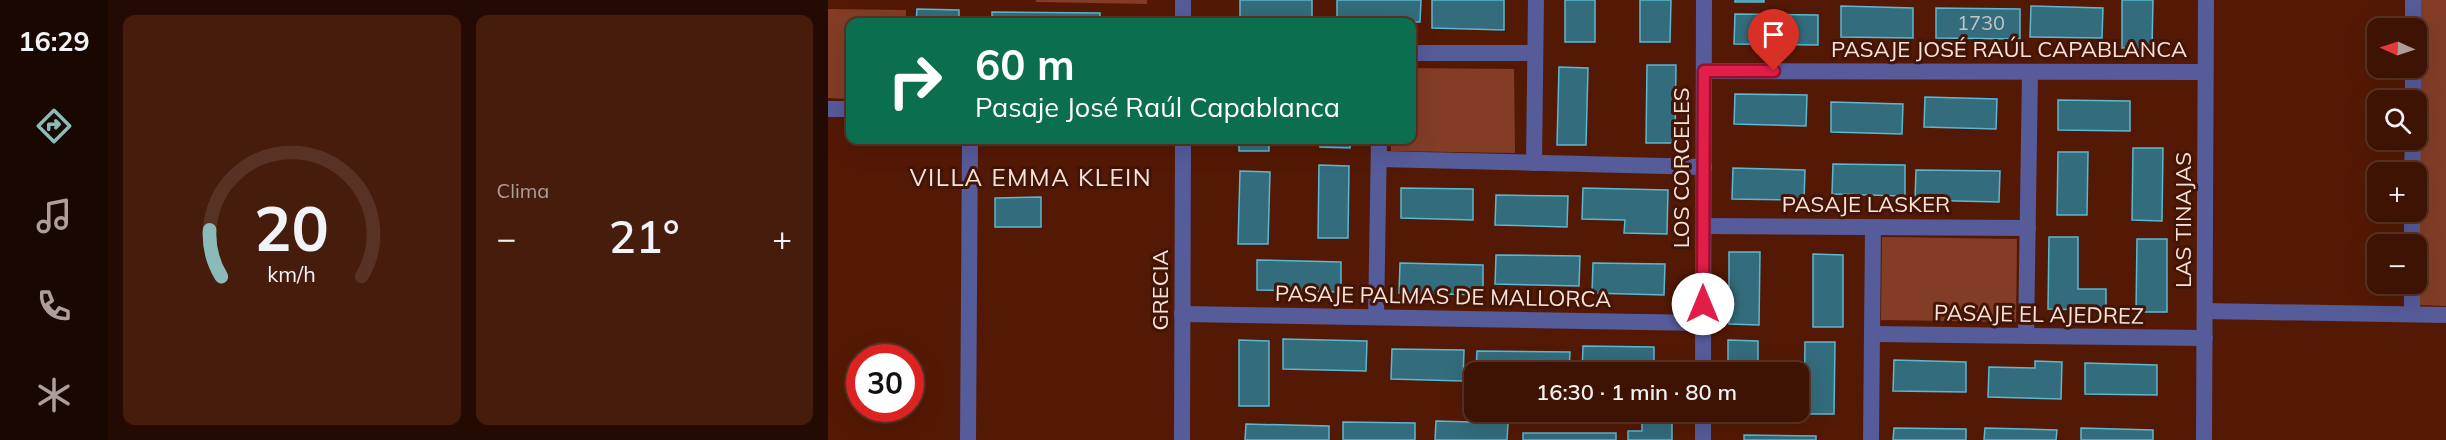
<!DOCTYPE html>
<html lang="es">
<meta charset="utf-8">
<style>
body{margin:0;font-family:Mulish,sans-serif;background:#461c0d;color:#f1f3f6;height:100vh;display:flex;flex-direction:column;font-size:22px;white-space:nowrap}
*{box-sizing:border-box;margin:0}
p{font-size:20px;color:#ad9e9a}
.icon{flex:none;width:33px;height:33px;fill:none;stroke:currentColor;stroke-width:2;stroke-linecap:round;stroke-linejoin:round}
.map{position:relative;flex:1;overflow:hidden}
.details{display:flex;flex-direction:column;gap:15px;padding:15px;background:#230a02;width:720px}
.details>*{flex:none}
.hud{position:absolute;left:18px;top:18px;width:570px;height:126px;border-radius:12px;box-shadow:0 6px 24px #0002,0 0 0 2px #583225;background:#0b6e4f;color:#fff;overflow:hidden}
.needle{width:39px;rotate:273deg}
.buttons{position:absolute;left:1539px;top:18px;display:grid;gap:12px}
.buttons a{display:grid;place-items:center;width:60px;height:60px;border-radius:12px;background:#3f1303;box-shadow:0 6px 24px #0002,0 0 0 2px #583225;font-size:30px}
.speed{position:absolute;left:18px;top:344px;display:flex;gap:12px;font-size:30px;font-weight:700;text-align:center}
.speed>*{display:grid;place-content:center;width:78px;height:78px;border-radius:50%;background:#3f1303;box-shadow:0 6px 24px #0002,0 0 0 2px #583225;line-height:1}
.speed .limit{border:9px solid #d22;background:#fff;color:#111}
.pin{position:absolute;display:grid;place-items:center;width:51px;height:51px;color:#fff;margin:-62px -26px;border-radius:50% 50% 50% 0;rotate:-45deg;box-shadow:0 0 6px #0007}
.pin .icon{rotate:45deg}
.me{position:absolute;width:66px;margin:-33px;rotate:0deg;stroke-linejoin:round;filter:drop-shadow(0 0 4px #0008)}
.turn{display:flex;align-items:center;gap:21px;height:126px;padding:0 30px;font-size:27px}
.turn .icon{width:78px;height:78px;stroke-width:2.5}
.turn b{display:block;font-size:42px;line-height:51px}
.big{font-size:45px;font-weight:600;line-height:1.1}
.details .card{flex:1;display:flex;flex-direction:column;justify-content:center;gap:9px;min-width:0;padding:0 21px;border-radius:12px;background:#461c0d}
.details .dial{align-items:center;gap:0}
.dial svg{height:156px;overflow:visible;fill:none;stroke:#583225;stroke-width:7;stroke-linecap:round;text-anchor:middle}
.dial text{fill:#f1f3f6;stroke:none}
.heat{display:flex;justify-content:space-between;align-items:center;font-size:33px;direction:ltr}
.details .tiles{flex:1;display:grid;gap:15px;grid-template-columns:repeat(2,1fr)}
.trip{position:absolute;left:636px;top:362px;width:345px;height:60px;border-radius:12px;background:#3f1303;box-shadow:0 6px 24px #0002,0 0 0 2px #583225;font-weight:600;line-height:60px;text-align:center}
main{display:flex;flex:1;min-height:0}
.tab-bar{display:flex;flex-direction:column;width:108px;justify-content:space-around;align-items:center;background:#190801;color:#ad9e9a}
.tab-bar .icon{width:42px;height:42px}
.tab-bar .selected{color:#8bbbb9}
.tab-bar b{font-size:27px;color:#f1f3f6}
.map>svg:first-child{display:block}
.green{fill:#833d26}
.building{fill:#336c7c;stroke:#5cb7d1;stroke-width:1.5}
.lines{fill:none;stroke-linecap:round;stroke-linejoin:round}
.minor{stroke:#565b9a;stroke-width:16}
.route-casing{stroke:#92132f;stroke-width:15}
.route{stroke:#e11d48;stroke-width:10}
.labels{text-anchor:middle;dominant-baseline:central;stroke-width:6;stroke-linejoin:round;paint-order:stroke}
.number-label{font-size:20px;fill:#c8c4c3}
.street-label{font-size:22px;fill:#fae2db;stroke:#421506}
.neighbourhood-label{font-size:24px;letter-spacing:1.5px;fill:#fae2db;stroke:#421506}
</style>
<main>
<nav class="tab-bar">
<b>16:29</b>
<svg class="icon selected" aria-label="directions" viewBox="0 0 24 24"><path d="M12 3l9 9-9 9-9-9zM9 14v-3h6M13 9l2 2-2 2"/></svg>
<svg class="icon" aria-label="music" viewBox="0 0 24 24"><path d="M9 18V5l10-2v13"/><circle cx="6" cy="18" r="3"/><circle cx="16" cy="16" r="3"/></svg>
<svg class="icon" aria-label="phone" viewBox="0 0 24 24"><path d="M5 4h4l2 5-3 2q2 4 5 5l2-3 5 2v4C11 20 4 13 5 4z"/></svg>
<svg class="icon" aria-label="climate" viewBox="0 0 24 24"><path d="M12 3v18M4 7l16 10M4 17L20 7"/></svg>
</nav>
<section class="details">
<div class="tiles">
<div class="card dial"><svg viewBox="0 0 100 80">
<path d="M14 69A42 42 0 1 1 86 69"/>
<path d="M14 69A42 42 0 0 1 8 45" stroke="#8bbbb9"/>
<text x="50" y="56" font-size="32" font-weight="700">20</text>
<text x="50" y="72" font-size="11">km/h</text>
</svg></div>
<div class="card"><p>Clima</p>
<div class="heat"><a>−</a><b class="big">21°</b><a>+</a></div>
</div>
</div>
</section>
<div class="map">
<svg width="1618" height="440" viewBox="0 0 1618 440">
<rect width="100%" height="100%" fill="#541904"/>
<g class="green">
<path d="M208,0h111v4l-111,-2z"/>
<path d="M1591,0h27v306l-28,-1z"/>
<path d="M0,9l78,1v12h-56v77l-22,-1z"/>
<path d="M584,68l102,1 1,84 -124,-2v-11h21z"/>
<path d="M1054,237l135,2 -1,83 -135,-2z"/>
</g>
<g class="building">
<rect x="412" y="0" width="72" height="22"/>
<path d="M509,0h84l-1,22 -83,-1z"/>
<path d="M604,0h72v30l-72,-2z"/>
<rect x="737" y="0" width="30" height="42"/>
<path d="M812,0h31l-1,42h-30z"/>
<rect x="907" y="0" width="29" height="2"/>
<path d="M1294,0h31l-1,48h-30z"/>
<path d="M1013,6l72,2v30l-72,-1z"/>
<path d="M1203,6l72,2 -1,30 -72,-1z"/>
<path d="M1108,8l84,1v30l-84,-1z"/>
<path d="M89,9l42,1v12h-43z"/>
<path d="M164,12l108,1v9h-108z"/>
<path d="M907,14l83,1v30l-84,-1z"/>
<path d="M819,65h29l-1,78h-29z"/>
<path d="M731,67l29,1 -2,77h-29z"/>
<path d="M907,94l72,1 -1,31 -72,-2z"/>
<path d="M1097,97l72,2 -1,30 -72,-2z"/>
<path d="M1230,100l72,1v30l-72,-1z"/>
<path d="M1003,102l72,2 -1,30 -71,-2z"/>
<rect x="411" y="140" width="30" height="11"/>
<path d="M492,140h31l-1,8 -30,-1z"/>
<path d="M1305,148h30l-1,73 -30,-1z"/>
<path d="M1230,152h30l-1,63h-30z"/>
<path d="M1005,164l72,1v31l-73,-2z"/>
<path d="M491,165l30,1 -1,72h-30z"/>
<path d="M905,168l72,2 -1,30 -72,-1z"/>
<path d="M1088,170l84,1 -1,31 -84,-2z"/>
<path d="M412,171l30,1 -2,72h-30z"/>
<path d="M573,188l72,1v31l-72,-2z"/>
<path d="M755,188l85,2 -1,44 -43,-1 1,-13 -43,-1z"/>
<path d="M668,195l72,1 -1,31 -72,-2z"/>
<path d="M213,197v30h-46v-29z"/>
<path d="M1221,237h29v52h28v21l-58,-1z"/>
<path d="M1309,239h30v73h-31z"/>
<path d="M901,252h31l-1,73 -30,-1z"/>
<path d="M985,254l30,1v72h-30z"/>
<path d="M668,255l84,1 -1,30 -84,-2z"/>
<path d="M429,260l84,2v30l-84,-2z"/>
<path d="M572,263l83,2v30l-84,-2z"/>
<path d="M765,263l72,1 -1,31 -72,-2z"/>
<path d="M455,339l84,2 -1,30 -83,-2z"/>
<path d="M411,340l30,1v65h-30z"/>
<path d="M900,340l30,1v31h-30z"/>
<path d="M977,342h30l-1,72h-30z"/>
<path d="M755,346l71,1v25h-72z"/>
<path d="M564,349l72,1 -1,31 -72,-2z"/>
<path d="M649,351l93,1 -1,20h-93z"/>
<path d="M1066,360l72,2v30l-73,-1z"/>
<path d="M1207,361l27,1 -1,37 -73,-2 1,-30 46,1z"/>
<path d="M1257,363l72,2v30l-72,-1z"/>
<path d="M814,411h30v29h-44v-9h14z"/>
<rect x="900" y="411" width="30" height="2"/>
<path d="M608,421l72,2 -1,17h-72z"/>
<path d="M515,422l72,1v17h-72z"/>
<path d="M418,424l83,2v14h-84z"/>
<path d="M1066,428l72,1v11h-73z"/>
<path d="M1157,428l72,2 -1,10h-72z"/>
<path d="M1253,428l72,2v10h-72z"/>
<rect x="695" y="433" width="93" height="7"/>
<path d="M916,435l72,1v4h-72z"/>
</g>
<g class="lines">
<g class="minor">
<path d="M355,22v-22"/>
<path d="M1585,28v-28"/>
<path d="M584,53h123"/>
<path d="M876,71l501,1"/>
<path d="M1585,100v-32"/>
<path d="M0,109h22"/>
<path d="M551,159l325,8"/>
<path d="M706,163l2,-163"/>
<path d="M1584,172l1,-32"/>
<path d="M876,226l324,2"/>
<path d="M1584,244v-32"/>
<path d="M1377,311l241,4"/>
<path d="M354,314l521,9"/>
<path d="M1584,314v-30"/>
<path d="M548,317l3,-177"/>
<path d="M1044,334l333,4"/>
<path d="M1198,336l4,-264"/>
<path d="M875,372l1,-372"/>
<path d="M140,440l2,-300"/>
<path d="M354,440l1,-300"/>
<path d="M875,440v-29"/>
<path d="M1043,440l2,-213"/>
<path d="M1376,440l2,-440"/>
</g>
</g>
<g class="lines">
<defs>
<path id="route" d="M875,304l1,-233h70"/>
</defs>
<use href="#route" class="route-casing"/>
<use href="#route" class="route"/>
</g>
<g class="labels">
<g class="number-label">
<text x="1153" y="22">1730</text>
</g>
<g class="street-label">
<text x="1181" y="49">PASAJE JOSÉ RAÚL CAPABLANCA</text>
<text transform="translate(853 168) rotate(-90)">LOS CORCELES</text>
<text x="1038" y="204">PASAJE LASKER</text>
<text transform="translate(1355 220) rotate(-90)">LAS TINAJAS</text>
<text transform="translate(332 290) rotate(-90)">GRECIA</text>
<text transform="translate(615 296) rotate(1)">PASAJE PALMAS DE MALLORCA</text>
<text transform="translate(1211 314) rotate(1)">PASAJE EL AJEDREZ</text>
</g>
<g class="neighbourhood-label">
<text x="203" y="177">VILLA EMMA KLEIN</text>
</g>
</g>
</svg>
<div class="buttons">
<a><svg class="needle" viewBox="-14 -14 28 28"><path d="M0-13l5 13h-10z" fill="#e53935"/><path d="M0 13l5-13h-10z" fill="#ad9e9a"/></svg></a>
<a><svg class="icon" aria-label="search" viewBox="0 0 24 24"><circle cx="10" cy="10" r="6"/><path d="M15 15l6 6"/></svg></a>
<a>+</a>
<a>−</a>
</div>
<div class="speed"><div class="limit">30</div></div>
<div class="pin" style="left:946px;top:71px;background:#d93025"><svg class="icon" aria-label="arrive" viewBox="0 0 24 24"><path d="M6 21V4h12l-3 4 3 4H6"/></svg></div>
<svg class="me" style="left:875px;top:304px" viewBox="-20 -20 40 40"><circle r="19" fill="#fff"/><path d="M0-13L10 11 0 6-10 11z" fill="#e11d48"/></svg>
<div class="trip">16:30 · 1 min · 80 m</div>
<div class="hud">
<div class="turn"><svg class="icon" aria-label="right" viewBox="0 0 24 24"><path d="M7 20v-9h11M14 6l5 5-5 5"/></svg><div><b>60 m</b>Pasaje José Raúl Capablanca</div></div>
</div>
</div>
</main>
